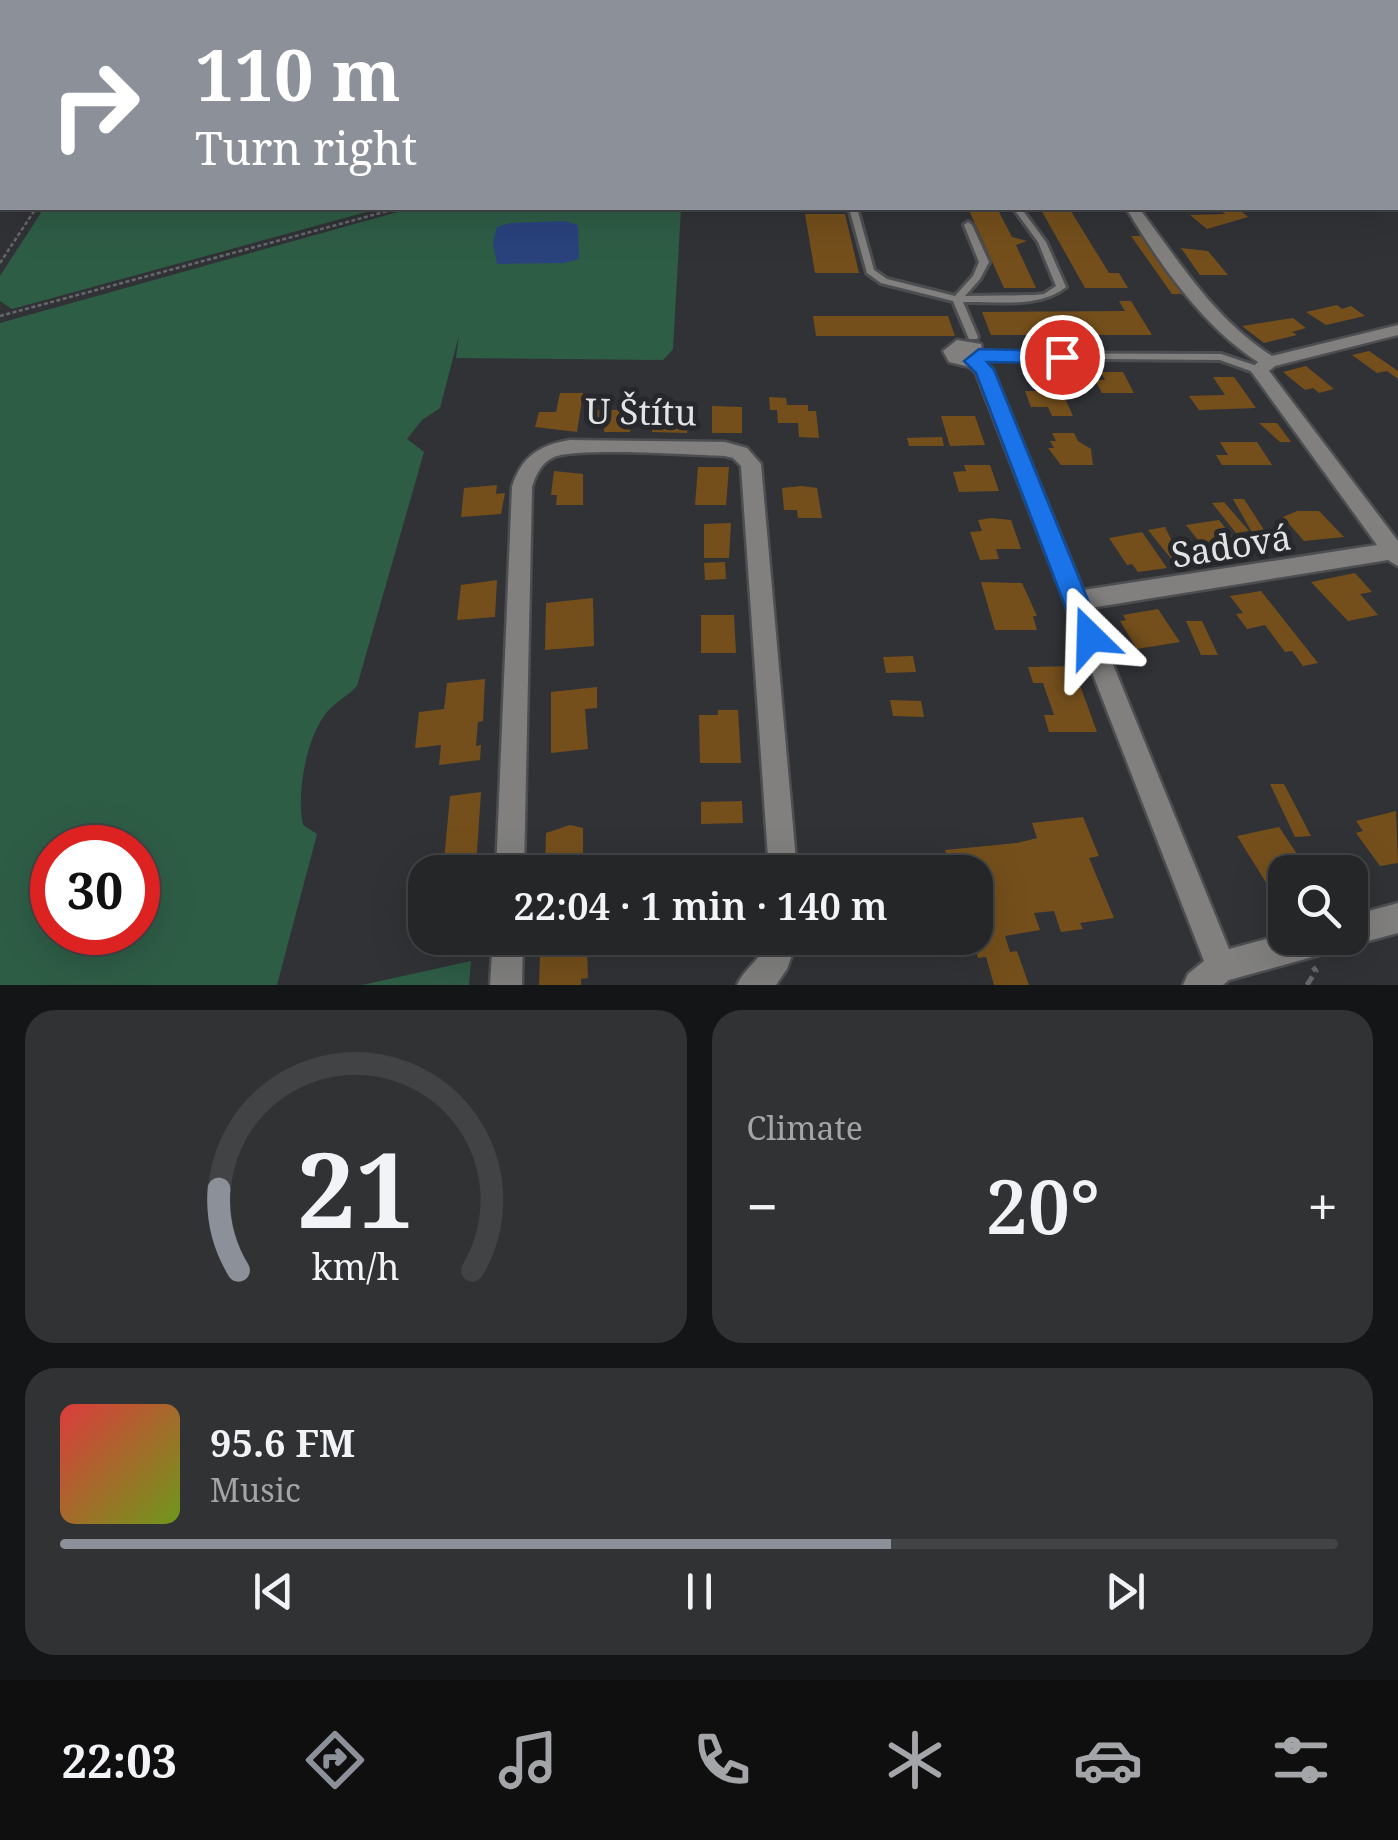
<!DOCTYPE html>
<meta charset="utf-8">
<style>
body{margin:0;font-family:"Noto Serif",serif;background:#313234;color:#f1f3f6;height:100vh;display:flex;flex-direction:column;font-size:38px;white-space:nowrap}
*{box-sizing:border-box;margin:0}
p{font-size:32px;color:#a3a5a8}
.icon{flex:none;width:55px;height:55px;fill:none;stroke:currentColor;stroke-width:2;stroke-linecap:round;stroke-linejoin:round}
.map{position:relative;height:985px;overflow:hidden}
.panel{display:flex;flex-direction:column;gap:25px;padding:25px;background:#141516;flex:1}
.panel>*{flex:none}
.hud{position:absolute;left:0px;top:0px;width:1400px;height:210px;box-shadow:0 10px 40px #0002,0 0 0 2px #424345;background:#8c9099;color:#fff;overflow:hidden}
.fabs{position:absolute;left:1268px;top:855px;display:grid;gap:20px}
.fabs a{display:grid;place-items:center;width:100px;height:100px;border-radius:20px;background:#252628;box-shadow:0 10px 40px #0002,0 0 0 2px #424345;font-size:50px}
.speed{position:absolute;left:30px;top:825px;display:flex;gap:20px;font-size:50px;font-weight:700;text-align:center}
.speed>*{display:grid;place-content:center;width:130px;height:130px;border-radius:50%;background:#252628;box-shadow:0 10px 40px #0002,0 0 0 2px #424345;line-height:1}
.speed .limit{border:15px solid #d22;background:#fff;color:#111}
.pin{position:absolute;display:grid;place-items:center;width:85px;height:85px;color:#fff;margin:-42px;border:5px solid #fff;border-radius:50%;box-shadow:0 2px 10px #0007}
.me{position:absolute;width:110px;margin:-55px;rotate:338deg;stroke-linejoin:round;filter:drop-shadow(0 0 8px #0008)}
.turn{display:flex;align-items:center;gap:35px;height:210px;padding:0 30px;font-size:45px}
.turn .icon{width:130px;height:130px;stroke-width:2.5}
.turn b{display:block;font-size:70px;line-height:85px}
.big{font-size:75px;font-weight:600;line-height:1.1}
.panel .card{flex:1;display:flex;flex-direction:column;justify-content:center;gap:15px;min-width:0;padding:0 35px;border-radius:30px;background:#313234}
.panel .dial{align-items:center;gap:0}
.dial svg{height:260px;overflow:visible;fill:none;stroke:#424345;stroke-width:7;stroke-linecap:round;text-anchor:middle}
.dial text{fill:#f1f3f6;stroke:none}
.song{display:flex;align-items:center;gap:30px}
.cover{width:120px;height:120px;border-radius:15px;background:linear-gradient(135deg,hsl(0 70% 55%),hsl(80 70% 35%))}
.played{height:10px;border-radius:5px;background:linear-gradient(90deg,#8c9099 65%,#424345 65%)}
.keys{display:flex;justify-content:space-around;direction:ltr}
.heat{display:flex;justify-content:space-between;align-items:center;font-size:55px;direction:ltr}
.panel .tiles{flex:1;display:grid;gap:25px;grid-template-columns:1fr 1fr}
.card:last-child{grid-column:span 2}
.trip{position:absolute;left:408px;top:855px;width:585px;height:100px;border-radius:30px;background:#252628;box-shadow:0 10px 40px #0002,0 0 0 2px #424345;font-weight:600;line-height:100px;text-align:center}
.tabs{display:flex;height:160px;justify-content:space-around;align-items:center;background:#0f0f10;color:#a3a5a8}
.tabs .icon{width:70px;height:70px}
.tabs .on{color:#8c9099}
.tabs b{font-size:45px;color:#f1f3f6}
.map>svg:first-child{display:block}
.green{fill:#2e5d46;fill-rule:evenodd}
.water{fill:#2a437d}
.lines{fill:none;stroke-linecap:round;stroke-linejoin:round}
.stream{stroke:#2a437d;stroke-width:4}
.building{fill:#744f1c}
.service-casing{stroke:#4d4e52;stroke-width:6}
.minor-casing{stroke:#4d4e52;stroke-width:5}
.path-far1{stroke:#67686b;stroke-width:2.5;stroke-dasharray:4 2.5;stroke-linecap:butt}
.path{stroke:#67686b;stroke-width:5;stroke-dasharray:10 6;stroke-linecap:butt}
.service{fill:#81807e;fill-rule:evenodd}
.minor{fill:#81807e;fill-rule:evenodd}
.route{fill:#1a73e8;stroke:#114b97;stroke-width:2.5}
.labels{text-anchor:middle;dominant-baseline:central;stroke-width:10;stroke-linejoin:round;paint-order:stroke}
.street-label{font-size:35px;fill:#e2e3e5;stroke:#27282b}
</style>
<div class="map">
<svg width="1398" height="985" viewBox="0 0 1398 985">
<rect width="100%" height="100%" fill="#313236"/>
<g class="green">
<path d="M44,208h337l-369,101 -12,-8v-25z"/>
<path d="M412,208h269l-8,141 -10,11 -207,-2 3,-23 -19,73 -18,12 -15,19 17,13 -67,234c-9,10 -22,16 -30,26 -21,26 -31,82 -24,113l14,9 -40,151h-277v-662zM52,848h86v84h-86z"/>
<path d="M471,961l-2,24h-107z"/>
</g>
<path class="water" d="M565,221l13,4 1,34 -15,4 -67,1 -4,-21 4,-16 13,-4z"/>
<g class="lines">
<path class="stream" d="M944,0l9,2"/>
</g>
<g class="building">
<path d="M968,208h29l15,29 15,4 -11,4 20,43h-32z"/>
<path d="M1040,208h29l40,65h10l9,15h-43z"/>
<path d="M1237,208l11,9 -41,12 -17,-14 36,-1 -4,-2z"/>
<path d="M805,214h40l14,59h-44z"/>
<path d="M1131,236h10l41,58h-10z"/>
<path d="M1181,248l27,3 20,24h-28z"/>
<path d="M1119,301h12l21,34h-161l-9,-23 143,-1z"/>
<path d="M1337,305l5,4 9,-3 14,10 -39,9 -20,-13z"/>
<path d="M813,316h135l7,20h-139z"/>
<path d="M1293,318l13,10 -14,4 5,3 -33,8 -22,-17z"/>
<path d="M1369,351l29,20v8l-11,-8 -10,2 -25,-18z"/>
<path d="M1306,366l28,23 -15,4 -6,-5 -8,2 -22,-18z"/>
<path d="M1101,372h22l11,21h-32l-7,-13h10z"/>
<path d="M1213,377h21l22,31 -57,2 -10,-14 36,-1z"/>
<path d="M1047,385h12l14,31h-21l-4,-9h-17l-6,-16h24z"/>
<path d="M560,393h23l-6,39 -42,-5 4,-15h17z"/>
<path d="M769,397l17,1 1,7h21v6h8l3,27 -20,-1 -1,-14h-20l-1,-13h-7z"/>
<path d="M654,403h27l-1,20h8l-1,10 -35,-1z"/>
<path d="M712,406l30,1v26h-30z"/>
<path d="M597,410h35l-2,22h-26l1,-9h-10z"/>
<path d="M941,416h34l10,29 -35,1z"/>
<path d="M1259,423h18l14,19h-11z"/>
<path d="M1052,433h22l4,8 13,8 2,16h-32l-13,-17h6l-4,-7h6z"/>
<path d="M942,437l2,9h-35l-2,-8z"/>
<path d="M1220,442h37l15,23h-50l-6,-10h12z"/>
<path d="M964,465h26l9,26 -40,1 -6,-20 13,-1z"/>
<path d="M698,467h31l-3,38h-31z"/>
<path d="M554,471l29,3v31h-27l1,-10h-6z"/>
<path d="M497,485l-1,9 9,-1 -4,21 -40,3 3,-29z"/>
<path d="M802,486l15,2 5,30h-24l-1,-8h-13l-2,-22z"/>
<path d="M1233,499h11l24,37 9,-1 9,12 -25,1z"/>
<path d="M1224,502l25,29 -13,2 -24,-30z"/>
<path d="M1297,511h22l25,26 -40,4 -21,-24z"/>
<path d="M991,518l20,2 10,29h-25l3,10 -19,1 -10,-28 12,-1 -4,-11z"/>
<path d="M1219,520l27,34 -33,5 -27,-34z"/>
<path d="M731,523l-2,35h-25v-34z"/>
<path d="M1165,527l19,38 -7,1 -29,-36z"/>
<path d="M1142,532l25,36 -29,4 -6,-8 -5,1 -18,-27z"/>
<path d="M725,562l1,17 -21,1 -1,-17z"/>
<path d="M1355,573l17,19 -12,2 18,21 -30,6 -37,-39z"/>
<path d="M497,580l-2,37 -38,3 4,-35z"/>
<path d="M981,582l41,1 15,33h-4l4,14h-42z"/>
<path d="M1261,591l57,72 -15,3 -11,-15 -7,1 -20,-27 -18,4 -11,-15 7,-1 -13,-17z"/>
<path d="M593,598l1,48 -49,4 1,-47z"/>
<path d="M1158,609l22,33 -43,7 -17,-28 6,-1 -3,-5z"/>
<path d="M701,615h33l2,38h-35z"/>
<path d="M1186,621h16l16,34h-17z"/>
<path d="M913,656l3,16 -30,1 -3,-16z"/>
<path d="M1073,666l24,66h-48l-5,-17h10l-11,-32h-10l-5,-16z"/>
<path d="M485,679l-2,42 -5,1 -2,24 5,-1 -1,15 -41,5 2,-20 -26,3 4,-36 25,-3 3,-26z"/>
<path d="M597,687v21l-12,1 3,40 -37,4v-61z"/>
<path d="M890,700l31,1 3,16 -31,-1z"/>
<path d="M718,710h20l3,53h-41l-1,-48h19z"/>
<path d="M1270,784h14l27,52 -16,1z"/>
<path d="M481,792l-5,74 9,-1 -1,7h-41l7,-76z"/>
<path d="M742,801l1,22 -42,1v-22z"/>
<path d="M1396,811l2,52 -18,3 -24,-33 7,-2 -7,-10z"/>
<path d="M1083,817l16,39 -10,2 25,60 -34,5 3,6 -22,3 -7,-21 -20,2 6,17 -35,6 5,16 7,-1 12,34h-35l-8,-28 -8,1 -6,-20 3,-66h-23l-7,-22 72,-7 20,-5 -5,-15z"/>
<path d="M570,825l13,3v44h-38l1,-39z"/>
<path d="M1279,827l30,45h-24l-3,20 -6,-10 -9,2 -30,-48z"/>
<path d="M714,859h31l1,13h-31z"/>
<path d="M826,865h47l2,7h-48z"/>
<path d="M425,872v27l-11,2 3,-28z"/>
<path d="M587,949l1,29 -7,1v6h-42l1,-30z"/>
</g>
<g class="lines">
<defs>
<g id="service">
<path d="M849,208h8l17,62 13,9 68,17 18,-20 6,-14 -15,-37 4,-3 4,3 17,37 -9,17 -15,17 70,-1 9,-1 12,-8 -18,-44 -25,-34h8l25,34 20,45c-27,22 -70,14 -103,15l15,35 -1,2h-8l-16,-38 -72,-18 -14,-10z"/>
<path d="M979,353l242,1 42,14 1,2 -5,4 -39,-14 -245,-2v-4z"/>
</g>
<g id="minor">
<path d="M1126,208h13c40,53 75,111 133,148l126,-31v10l-123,31 -6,5 129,170v25l-10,-6 -298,48 139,341 56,-15v4h65v-22l48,-13v30l-48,13 -10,-4 -2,7 -11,4 -98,27 -6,5h-40l5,-11 16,-13 -228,-588 -6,-6 -21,-5 -6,-11 14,-11 24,4 3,17 9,9 90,220 294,-45 -124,-171 -3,-4 8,-8c-56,-36 -99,-99 -132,-154z"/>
<path d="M570,440l155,2 22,6 14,16 36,408h-28l-28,-406 -8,-8 -8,-2c-33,-1 -146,-9 -171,1 -13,6 -18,17 -22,30l-8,385h-28l16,-385c9,-30 27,-42 58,-47z"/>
<path d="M493,938h30l-1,47h-32z"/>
<path d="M768,938h30l-11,31 -11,16h-39c8,-18 27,-27 31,-47z"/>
</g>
</defs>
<use href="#service" class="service-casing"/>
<use href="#minor" class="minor-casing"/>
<g class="path-far1">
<path d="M930,0l10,2"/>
<path d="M0,263l36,-55"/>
<path d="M0,316l399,-108"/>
</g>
<path class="path" d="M1307,985l9,-14 -3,-4"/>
<use href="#service" class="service"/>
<use href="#minor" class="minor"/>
</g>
<path class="route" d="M979,349l83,2 9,6 -9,6 -75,-1 7,8 109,267 -4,8 -9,3 -10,-3 -104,-272 -12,-12z"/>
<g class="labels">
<g class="street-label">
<text transform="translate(641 411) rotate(1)">U Štítu</text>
<text transform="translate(1231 545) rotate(-9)">Sadová</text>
</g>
</g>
</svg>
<div class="fabs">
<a><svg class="icon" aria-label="search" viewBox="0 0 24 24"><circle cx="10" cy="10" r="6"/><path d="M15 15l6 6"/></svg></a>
</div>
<div class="speed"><div class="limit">30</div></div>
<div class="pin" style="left:1062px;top:357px;background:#d93025"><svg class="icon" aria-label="arrive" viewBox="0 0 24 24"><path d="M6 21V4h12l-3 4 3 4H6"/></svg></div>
<svg class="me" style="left:1090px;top:637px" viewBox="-20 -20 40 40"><path d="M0-17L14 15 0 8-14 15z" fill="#1a73e8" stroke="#fff" stroke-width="4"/></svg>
<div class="trip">22:04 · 1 min · 140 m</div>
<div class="hud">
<div class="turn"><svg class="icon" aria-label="right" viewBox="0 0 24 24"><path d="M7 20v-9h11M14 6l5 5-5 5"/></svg><div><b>110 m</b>Turn right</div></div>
</div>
</div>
<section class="panel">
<div class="tiles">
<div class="card dial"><svg viewBox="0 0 100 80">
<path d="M14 69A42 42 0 1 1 86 69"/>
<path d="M14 69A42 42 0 0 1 8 44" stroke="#8c9099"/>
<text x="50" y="56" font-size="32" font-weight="700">21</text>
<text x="50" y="72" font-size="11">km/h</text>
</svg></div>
<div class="card"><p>Climate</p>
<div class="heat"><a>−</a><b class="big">20°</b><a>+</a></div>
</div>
<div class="card">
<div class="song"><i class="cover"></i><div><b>95.6 FM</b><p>Music</p></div></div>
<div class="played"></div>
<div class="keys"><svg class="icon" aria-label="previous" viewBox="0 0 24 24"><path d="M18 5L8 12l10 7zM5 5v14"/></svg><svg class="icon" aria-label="pause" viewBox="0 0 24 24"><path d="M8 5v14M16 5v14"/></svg><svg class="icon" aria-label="next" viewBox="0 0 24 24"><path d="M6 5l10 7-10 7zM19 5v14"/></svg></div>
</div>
</div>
</section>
<nav class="tabs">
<b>22:03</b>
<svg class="icon on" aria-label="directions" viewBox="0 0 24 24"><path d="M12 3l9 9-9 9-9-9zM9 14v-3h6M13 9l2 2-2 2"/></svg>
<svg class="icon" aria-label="music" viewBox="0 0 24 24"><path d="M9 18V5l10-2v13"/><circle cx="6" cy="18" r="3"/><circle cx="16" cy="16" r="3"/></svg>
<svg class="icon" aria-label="phone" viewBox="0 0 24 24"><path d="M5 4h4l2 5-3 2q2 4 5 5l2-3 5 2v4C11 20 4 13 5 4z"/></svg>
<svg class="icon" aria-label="climate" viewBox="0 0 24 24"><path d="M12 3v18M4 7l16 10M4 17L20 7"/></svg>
<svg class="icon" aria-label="car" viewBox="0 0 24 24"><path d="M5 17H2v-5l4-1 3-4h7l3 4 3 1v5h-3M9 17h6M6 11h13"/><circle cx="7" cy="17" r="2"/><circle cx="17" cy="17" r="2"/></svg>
<svg class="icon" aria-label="filters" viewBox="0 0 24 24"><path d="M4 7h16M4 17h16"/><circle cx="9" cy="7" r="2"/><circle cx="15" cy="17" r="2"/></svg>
</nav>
